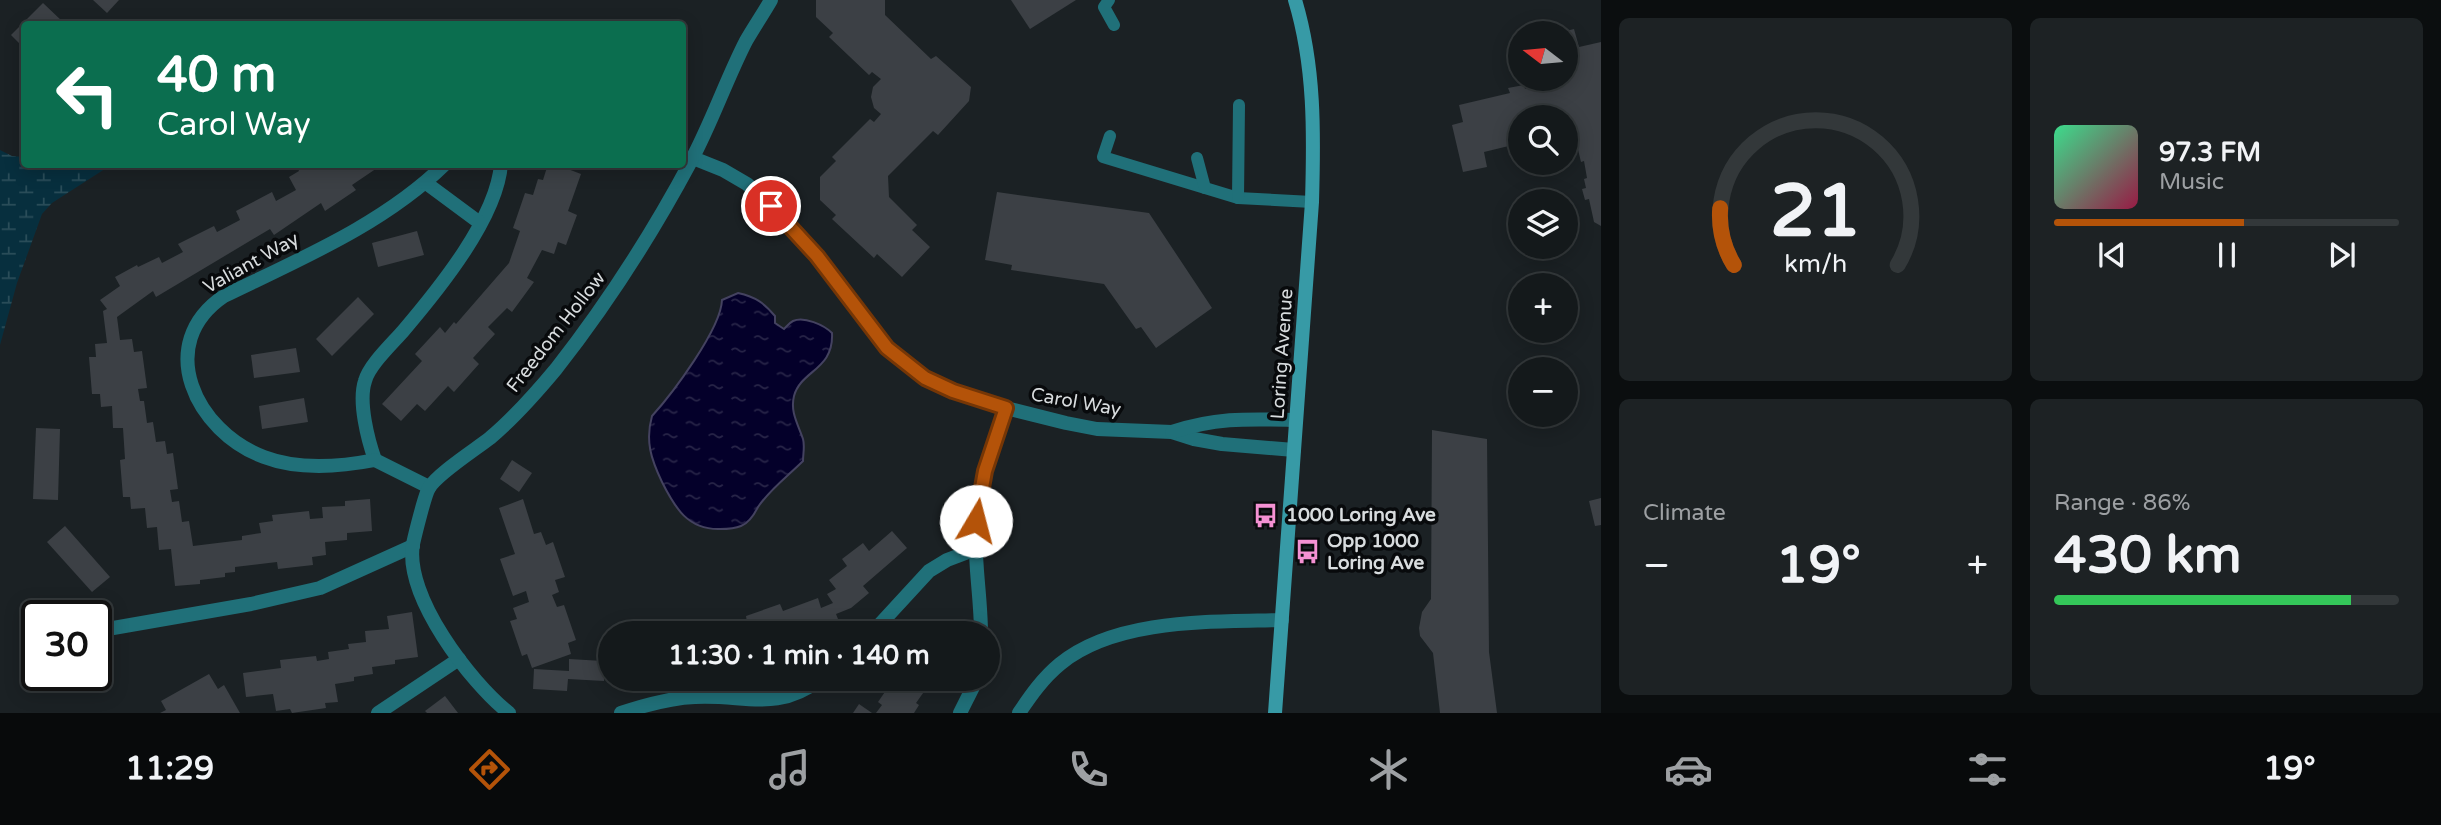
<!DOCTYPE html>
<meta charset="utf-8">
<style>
body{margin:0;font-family:"Varela Round",sans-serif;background:#1d2224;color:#f1f3f6;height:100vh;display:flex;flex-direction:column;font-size:26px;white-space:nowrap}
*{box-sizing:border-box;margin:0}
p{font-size:23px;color:#9da0a3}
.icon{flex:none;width:38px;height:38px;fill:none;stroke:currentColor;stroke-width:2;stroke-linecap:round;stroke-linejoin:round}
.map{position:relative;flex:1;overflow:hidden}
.side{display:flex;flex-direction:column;gap:18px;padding:18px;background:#0b0e0f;width:840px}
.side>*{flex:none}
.banner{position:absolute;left:21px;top:21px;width:665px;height:147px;border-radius:7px;box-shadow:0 4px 18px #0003,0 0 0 2px #33383a;background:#0b6e4f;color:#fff;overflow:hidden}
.needle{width:46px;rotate:286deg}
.controls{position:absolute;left:1508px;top:21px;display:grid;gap:14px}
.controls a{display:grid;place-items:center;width:70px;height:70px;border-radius:50%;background:#14191b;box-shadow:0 4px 18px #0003,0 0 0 2px #33383a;font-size:35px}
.speed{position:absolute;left:21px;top:600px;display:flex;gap:14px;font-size:35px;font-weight:700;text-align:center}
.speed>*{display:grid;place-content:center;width:91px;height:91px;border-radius:50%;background:#14191b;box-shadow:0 4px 18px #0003,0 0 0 2px #33383a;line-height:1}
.speed .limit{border:4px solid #111;border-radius:10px;background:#fff;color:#111}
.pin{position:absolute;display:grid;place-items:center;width:60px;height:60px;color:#fff;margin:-30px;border:4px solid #fff;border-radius:50%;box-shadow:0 2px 7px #0007}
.me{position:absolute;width:77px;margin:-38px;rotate:8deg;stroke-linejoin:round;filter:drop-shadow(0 0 5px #0008)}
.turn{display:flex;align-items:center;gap:24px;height:147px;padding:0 21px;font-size:32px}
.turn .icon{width:91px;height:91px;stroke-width:2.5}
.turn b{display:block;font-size:49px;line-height:60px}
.big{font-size:52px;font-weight:800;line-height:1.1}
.side .widget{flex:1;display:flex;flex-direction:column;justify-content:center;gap:10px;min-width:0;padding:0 24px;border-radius:10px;background:#1d2224}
.side .dial{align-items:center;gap:0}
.dial svg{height:182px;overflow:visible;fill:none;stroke:#33383a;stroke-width:7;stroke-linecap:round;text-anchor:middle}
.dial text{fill:#f1f3f6;stroke:none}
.song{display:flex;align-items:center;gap:21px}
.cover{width:84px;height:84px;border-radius:10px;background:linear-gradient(135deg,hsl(150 70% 55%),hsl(340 70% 35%))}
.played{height:7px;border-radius:4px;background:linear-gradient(90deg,#b45309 55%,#33383a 55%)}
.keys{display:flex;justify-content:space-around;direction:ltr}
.heat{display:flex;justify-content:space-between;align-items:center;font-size:38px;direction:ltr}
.charge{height:10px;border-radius:5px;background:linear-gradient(90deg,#34c759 86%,#33383a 0)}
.side .tiles{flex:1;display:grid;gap:18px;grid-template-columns:repeat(2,1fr)}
.trip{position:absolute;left:598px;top:621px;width:402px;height:70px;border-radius:35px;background:#14191b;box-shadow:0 4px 18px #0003,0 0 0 2px #33383a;font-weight:800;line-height:70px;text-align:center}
.menu{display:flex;height:112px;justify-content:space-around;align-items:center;background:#080a0b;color:#9da0a3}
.menu .icon{width:49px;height:49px}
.menu .current{color:#b45309}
.menu b{font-size:32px;color:#f1f3f6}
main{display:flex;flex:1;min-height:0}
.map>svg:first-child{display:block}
.wetland{fill:url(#wetland-marsh)}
.water{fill:url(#water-ripples);stroke:#444260;stroke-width:2}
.building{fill:#3c4045}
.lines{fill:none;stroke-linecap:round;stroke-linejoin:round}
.lane{stroke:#207079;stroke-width:12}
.street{stroke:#207079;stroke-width:14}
.secondary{stroke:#379aa6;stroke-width:14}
.route-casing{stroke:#753606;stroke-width:18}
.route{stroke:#b45309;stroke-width:12}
.labels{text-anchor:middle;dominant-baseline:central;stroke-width:7;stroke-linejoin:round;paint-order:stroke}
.street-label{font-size:19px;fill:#d8dcde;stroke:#080a0c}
.poi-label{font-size:19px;font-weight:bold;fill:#d8dcde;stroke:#080a0c;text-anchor:start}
</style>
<main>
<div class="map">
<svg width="1601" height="713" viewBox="0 0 1601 713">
<defs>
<pattern id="wetland-marsh" width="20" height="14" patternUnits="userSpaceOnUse" patternTransform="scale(1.75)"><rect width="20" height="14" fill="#072f3e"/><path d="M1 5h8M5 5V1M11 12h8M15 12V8" fill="none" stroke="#2a4d59"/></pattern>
<pattern id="water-ripples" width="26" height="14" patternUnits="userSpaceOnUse" patternTransform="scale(1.75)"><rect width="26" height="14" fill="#04002a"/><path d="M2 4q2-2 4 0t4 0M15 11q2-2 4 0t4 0" fill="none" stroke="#282548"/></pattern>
</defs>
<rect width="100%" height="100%" fill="#1b2124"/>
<path class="wetland" d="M0,150l12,6 12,1v7l87,1 -59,38 -10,11 -25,69 -17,62z"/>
<path class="water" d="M738,293c18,4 26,10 37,23v7l9,6c3,-3 5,-6 9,-8 11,-5 31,4 39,12 2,37 -31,37 -38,63 -4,16 4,28 9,43 2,7 0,15 0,22 -15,15 -33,28 -45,46 -4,8 -9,16 -17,19 -7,3 -14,3 -21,3 -32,1 -45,-21 -58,-47 -11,-23 -17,-41 -10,-66 20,-22 69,-87 70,-116z"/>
<g class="building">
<path d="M93,0h26l-12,13z"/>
<path d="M816,0h69v15l46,44 5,-3 35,31 -2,14 -31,34 -5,-4 -45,45 1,21 28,28 -5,5 18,17 -28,30 -25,-23 -3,4 -42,-39 4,-4 -16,-15v-23l16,-16 -4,-4 38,-38 4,3 7,-8 -7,-6 -3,-11 2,-10 8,-8 -9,-7 -3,3 -40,-38 4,-4 -17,-16z"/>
<path d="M1011,0h65l-46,29z"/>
<path d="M43,3l20,19 -2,2h-37v24l-13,-13z"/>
<path d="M1574,29l5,18 22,-5v184l-7,-4 -5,-23 -4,1 -3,-11 4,-1 -2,-9 3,-1 -3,-17 -3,1 -7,-29 -8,1v-17h-45v26l-37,9 3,15 -24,5 -11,-47 11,-3 -4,-17 51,-12 -2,-5 16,-3 1,4 41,-10v-48z"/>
<path d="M296,164h87l-31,21 4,5 -31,21 -4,-8 -47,32 -4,-6 -114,68 -3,-6 -36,26 3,23 12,-1 2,13 8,-1 5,37 -9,1 2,12h4l3,22 6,-1 3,20 9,-1 2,13 6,-1 5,36 -8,1 2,12 7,-1 3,21 7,-1 4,25 49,-6v-4l19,-3 -2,-10 14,-2 -1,-6 37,-4 1,8 13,-1 -1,-11 23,-1v-5l25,-2 2,32 -25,2v7l-22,2 1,13 -14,2 1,8 -35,4 -1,-7 -42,5v5l-10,1v4l-25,3v4l-25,2 -4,-37 -12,1 -2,-23 -10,1 -2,-20 -14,1 -1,-12h-7l-3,-37 5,-1 -2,-31h-10l-1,-22 -11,1 -1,-13h-8l-3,-37h7l-1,-13 12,-1 -4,-32 4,-2 -7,-9 20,-14 -5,-9 22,-12 1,2 21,-10 3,6 21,-11 -5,-8 36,-18 3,6 23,-12 -4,-9 36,-19 4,9 20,-11 -7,-13 10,-6z"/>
<path d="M548,164h12v2l21,8 -13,37 9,4 -11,30 -8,-3 -4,12 -12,-4 -15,28 7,4 -22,30 -5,-4 -19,19 7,7 -22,24 6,6 -25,28 -6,-6 -23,25 -8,-7 -16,17 -19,-17 40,-43 -7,-7 25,-27 5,6 9,-11 2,2 53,-61 11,-32 -7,-3 12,-35 8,2 5,-16 5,1z"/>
<path d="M997,192l152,21 63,95 -56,40 -15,-21 -5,2 -32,-45 -93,-14 1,-5 -27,-5z"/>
<path d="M417,231l7,24 -46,12 -6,-24z"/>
<path d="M358,297l16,17 -42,42 -16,-17z"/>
<path d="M296,348l4,24 -46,6 -3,-23z"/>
<path d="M304,398l4,24 -46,7 -3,-23z"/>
<path d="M36,428l24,1 -2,71 -25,-1z"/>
<path d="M1432,430l55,9 2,213 8,61h-57l-7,-60 -13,-17 -1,-8 3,-16 9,-13z"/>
<path d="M512,460l20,13 -13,19 -19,-13z"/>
<path d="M1601,498v27l-6,1 -6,-25z"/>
<path d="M523,499l11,35 7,-2 5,13 7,-3 12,35 -10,3 4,12 -7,3 5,12 7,-2 12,35 -8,3 3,11 -39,14 -5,-14 -5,2 -12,-35 7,-2 -4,-11 16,-6 -3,-11 -13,5 -13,-37 15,-5 -16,-46z"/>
<path d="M65,526l45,51 -18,15 -45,-50z"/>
<path d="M892,531l15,17 -44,38 6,7 -18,15 -15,6 4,10 -12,5 1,2 -6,3h-85l-2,-7 11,-4 -1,-7 34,-12 3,7 35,-13 3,10 12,-5 -6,-9 9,-5 -7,-9 18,-14 -5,-7 21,-16 6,8z"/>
<path d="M412,612l6,45 -23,3v4l-23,3 1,7 -19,3v4l-19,3 3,18 -13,1 1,5 -34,5 -2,-4 -14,2 -3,-17 -27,3 -3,-24 38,-5 -1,-8 36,-4 1,5 12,-2 -1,-7 21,-3 -1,-5 18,-2 -1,-11 24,-2 -2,-13z"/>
<path d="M692,624l26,2v8h-27z"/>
<path d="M604,643h7v33l-7,-1v6l-36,-2 -1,12 -34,-2 1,-20 35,2v-12l34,2z"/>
<path d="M209,674l9,15 6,-4 16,28h-80l6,-3 -5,-9z"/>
<path d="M890,679h43l-17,24 3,2 -5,8h-38l6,-8 -4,-3 11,-16 -2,-2z"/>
<path d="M445,696l13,17h-31l-2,-2z"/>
<path d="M859,704l13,9h-19z"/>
</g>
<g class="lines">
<g class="lane">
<path d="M1109,0l-5,7 10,18"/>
<path d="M1110,136l-7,21 135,41 74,4"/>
<path d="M1197,158l8,30"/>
<path d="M1238,198l1,-93"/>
</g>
<g class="street">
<path d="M693,158l30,12 24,14 24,22 46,50 70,92 37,30 29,13 53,17 60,15 31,6 75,3 22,7 28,5 72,6"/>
<path d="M445,164c-61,60 -145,95 -221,132 -71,48 -28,136 40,161 34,13 75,10 111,3 -7,-20 -17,-58 -10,-79 4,-16 28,-38 39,-51 34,-40 93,-112 97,-166"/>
<path d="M426,183l54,40"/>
<path d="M1172,432c45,-15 78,-13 124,-12"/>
<path d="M375,460l54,27"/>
<path d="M37,617c-8,10 -7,18 -4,31l4,2"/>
<path d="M96,631l155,-27 69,-16 93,-42"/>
<path d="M871,634l58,-63 18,-11 29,-11"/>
<path d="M981,634c0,-39 -8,-77 -5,-115 3,-38 17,-75 30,-111"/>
<path d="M378,713l81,-54"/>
<path d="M509,713c-39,-31 -105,-117 -96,-169 2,-9 12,-50 16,-56 8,-14 47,-39 61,-50 24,-20 46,-45 66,-69 51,-65 96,-135 135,-208 21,-39 35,-81 55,-120 8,-14 17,-27 25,-41"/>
<path d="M621,713c24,-8 48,-15 74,-16 50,-3 80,16 126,-18"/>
<path d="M960,713l17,-34"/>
<path d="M1019,713c12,-18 24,-35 41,-49 56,-46 153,-42 222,-44"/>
</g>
<path class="secondary" d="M1275,713l37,-511c2,-68 3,-136 -17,-202"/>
</g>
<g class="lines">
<defs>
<path id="route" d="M771,206l46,50 70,92 38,30 28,13 53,17 -21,63 -9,50"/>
</defs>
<use href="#route" class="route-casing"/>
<use href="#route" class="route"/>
</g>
<defs>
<symbol id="bus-bare" viewBox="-9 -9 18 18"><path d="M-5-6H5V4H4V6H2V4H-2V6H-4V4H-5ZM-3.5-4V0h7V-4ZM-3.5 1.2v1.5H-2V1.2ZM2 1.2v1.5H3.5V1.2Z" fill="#f491d3" stroke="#080a0c" stroke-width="2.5" paint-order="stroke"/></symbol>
</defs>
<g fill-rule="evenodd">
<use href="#bus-bare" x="1248" y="498" width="35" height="35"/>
<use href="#bus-bare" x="1290" y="534" width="35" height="35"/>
</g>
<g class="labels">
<g class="street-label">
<text transform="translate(251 263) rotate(-29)">Valiant Way</text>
<text transform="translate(556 332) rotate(-52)">Freedom Hollow</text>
<text transform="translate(1282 354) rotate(-86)">Loring Avenue</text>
<text transform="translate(1076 402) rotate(10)">Carol Way</text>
</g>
<g class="poi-label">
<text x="1286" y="515">1000 Loring Ave</text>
<text x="1327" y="541">Opp 1000<tspan x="1327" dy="22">Loring Ave</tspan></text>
</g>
</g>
</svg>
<div class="controls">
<a><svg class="needle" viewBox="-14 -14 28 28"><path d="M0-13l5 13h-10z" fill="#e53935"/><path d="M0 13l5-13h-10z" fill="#9da0a3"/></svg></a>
<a><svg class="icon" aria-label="search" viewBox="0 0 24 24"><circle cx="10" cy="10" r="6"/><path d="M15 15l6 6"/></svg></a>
<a><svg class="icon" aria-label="layers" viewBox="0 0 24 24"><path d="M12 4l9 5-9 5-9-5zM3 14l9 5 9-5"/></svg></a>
<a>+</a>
<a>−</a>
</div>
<div class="speed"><div class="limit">30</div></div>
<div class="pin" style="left:771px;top:206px;background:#d93025"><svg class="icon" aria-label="arrive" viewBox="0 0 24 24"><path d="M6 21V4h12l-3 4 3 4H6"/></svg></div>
<svg class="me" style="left:976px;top:521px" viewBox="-20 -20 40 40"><circle r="19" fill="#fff"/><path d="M0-13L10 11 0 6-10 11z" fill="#b45309"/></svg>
<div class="trip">11:30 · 1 min · 140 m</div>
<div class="banner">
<div class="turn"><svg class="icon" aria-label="left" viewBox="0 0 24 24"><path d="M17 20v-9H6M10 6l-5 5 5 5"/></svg><div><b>40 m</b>Carol Way</div></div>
</div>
</div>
<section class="side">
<div class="tiles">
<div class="widget dial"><svg viewBox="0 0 100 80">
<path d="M14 69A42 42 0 1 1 86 69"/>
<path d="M14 69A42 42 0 0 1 8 44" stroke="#b45309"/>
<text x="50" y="56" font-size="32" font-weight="700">21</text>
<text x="50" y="72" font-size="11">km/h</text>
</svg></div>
<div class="widget">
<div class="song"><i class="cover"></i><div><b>97.3 FM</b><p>Music</p></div></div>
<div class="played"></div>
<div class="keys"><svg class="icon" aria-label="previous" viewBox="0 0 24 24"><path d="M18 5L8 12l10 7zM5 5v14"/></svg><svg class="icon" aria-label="pause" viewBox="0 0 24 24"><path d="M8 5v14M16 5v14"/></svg><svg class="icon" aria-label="next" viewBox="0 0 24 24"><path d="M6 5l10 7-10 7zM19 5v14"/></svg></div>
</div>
<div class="widget"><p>Climate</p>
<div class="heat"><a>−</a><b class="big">19°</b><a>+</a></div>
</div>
<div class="widget"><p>Range · 86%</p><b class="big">430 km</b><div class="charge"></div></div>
</div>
</section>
</main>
<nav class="menu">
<b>11:29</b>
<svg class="icon current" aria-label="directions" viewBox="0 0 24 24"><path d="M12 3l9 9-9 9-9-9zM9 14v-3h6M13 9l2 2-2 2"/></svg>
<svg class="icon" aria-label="music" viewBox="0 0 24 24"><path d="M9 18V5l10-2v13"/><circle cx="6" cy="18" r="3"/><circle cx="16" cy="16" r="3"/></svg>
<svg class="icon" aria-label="phone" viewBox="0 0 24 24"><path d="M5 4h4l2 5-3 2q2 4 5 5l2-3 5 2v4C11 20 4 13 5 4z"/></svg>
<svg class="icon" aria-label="climate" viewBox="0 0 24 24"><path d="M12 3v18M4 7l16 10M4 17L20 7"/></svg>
<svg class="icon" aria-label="car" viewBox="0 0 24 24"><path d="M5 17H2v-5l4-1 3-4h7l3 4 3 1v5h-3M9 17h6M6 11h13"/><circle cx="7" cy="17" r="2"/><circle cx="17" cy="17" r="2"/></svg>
<svg class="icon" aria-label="filters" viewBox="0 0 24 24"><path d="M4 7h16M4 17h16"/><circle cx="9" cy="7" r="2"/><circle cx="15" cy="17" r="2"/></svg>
<b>19°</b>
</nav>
